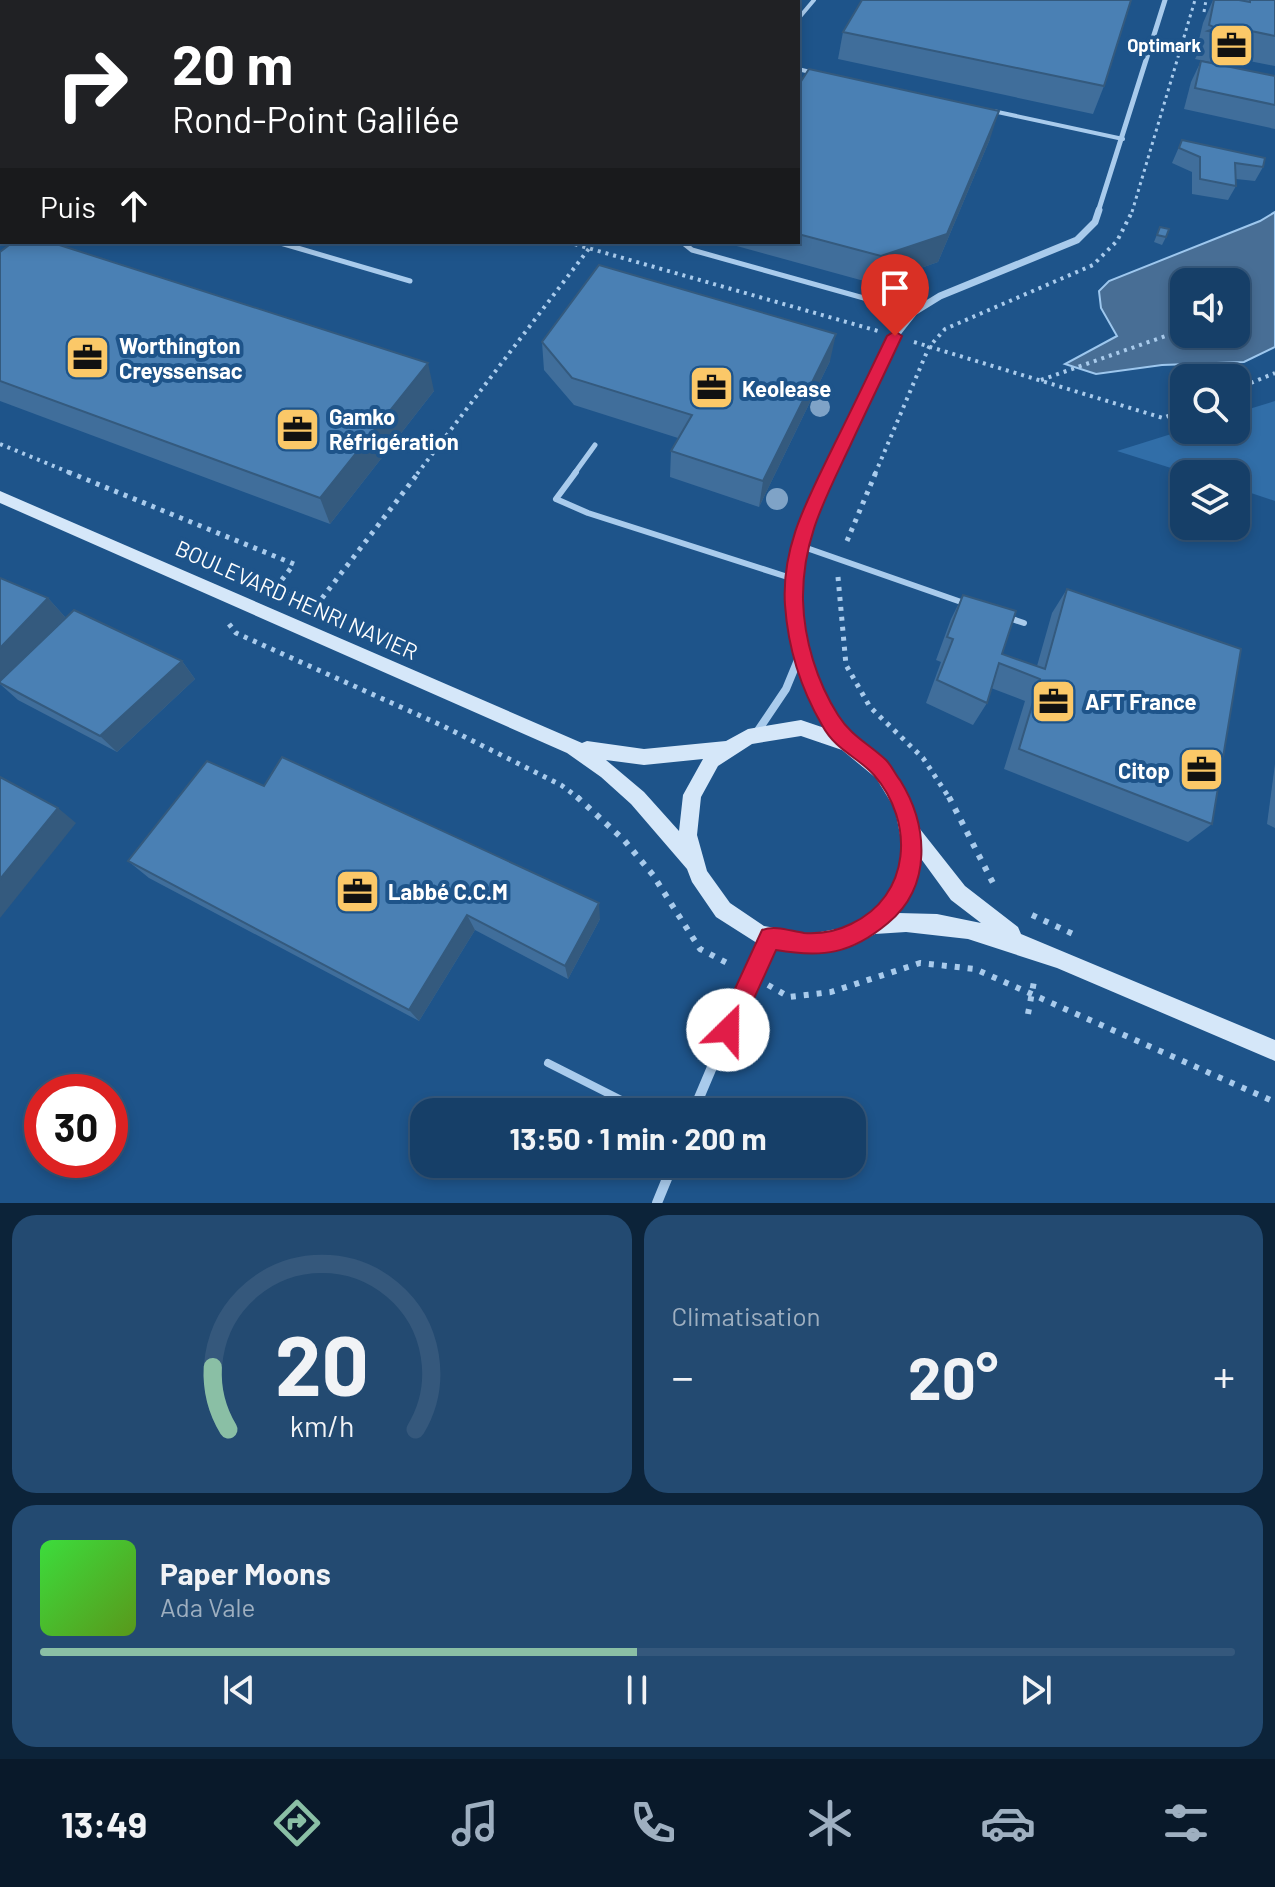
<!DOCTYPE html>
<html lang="fr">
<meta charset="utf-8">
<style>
body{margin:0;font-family:Barlow,sans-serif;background:#234a71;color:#f1f3f6;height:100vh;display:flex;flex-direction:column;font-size:30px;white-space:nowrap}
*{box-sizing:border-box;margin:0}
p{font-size:26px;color:#9eafc0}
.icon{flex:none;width:44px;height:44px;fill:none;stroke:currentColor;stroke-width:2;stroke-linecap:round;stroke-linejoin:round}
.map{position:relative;height:1203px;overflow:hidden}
.panel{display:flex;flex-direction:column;gap:12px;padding:12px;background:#0c2339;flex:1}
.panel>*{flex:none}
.guide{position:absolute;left:0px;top:0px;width:800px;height:244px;box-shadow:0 4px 12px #0003,0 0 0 2px #35587c;background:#202124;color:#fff;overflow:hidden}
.fabs{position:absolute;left:1170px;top:268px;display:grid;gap:16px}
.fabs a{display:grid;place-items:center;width:80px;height:80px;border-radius:16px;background:#163f68;box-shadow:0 4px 12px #0003,0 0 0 2px #35587c;font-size:40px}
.speed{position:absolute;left:24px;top:1074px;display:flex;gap:16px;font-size:40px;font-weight:700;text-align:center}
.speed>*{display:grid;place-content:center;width:104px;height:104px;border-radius:50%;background:#163f68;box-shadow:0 4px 12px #0003,0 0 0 2px #35587c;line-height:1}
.speed .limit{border:12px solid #d22;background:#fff;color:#111}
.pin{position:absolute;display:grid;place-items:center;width:68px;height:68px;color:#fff;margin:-82px -34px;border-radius:50% 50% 50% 0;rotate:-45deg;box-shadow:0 0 8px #0007}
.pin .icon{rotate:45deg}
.me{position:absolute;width:88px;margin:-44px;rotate:23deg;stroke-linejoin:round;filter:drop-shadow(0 0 6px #0008)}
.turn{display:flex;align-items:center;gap:28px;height:168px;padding:0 40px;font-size:36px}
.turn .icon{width:104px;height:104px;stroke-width:2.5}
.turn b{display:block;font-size:56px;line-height:68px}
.then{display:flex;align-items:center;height:76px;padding:0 40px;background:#0003;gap:16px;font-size:30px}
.big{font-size:60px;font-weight:700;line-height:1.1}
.panel .tile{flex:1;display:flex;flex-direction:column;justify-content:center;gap:12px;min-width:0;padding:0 28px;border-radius:24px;background:#234a71}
.panel .dial{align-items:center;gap:0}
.dial svg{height:208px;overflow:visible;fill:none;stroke:#35587c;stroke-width:7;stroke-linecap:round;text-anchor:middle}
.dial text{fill:#f1f3f6;stroke:none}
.song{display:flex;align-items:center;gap:24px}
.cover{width:96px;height:96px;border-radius:12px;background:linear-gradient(135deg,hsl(120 70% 55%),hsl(90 70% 35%))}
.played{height:8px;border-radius:4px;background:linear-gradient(90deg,#8abfa5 50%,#35587c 50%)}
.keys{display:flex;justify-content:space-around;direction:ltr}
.heat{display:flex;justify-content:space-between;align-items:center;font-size:44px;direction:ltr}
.panel .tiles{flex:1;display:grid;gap:12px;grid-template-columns:1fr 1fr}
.tile:last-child{grid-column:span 2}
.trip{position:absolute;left:410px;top:1098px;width:456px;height:80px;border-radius:24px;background:#163f68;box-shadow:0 4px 12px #0003,0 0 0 2px #35587c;font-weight:700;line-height:80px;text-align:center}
.menu{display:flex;height:128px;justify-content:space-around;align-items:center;background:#09192a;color:#9eafc0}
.menu .icon{width:56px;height:56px}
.menu .active{color:#8abfa5}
.menu b{font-size:36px;color:#f1f3f6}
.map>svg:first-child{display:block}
.green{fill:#316ea8}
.water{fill:#486e95;stroke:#9dc7ee;stroke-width:2;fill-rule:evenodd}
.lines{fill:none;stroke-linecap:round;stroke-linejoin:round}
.path-far3{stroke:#a9cbec;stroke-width:3;stroke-dasharray:3 4;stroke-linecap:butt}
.path-far2{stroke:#a9cbec;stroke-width:4;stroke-dasharray:3 5;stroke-linecap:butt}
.path-far1{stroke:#a9cbec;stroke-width:5;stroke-dasharray:4 6;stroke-linecap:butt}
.path{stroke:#a9cbec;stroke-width:6;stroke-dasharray:5 8;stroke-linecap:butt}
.lane-far3{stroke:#a9cbec;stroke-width:4}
.lane-far2{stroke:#a9cbec;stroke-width:5}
.lane-far1{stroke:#a9cbec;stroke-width:6}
.lane{stroke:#a9cbec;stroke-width:8}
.street-far3{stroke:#a9cbec;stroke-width:5}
.street-far2{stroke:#a9cbec;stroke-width:7}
.street-far1{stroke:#a9cbec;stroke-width:8}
.street{stroke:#a9cbec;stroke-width:10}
.secondary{fill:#d5e7f9;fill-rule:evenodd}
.tree{fill:#7fa3c7}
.wall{fill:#406e9b}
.shaded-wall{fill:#345a7e}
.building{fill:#4a80b4;stroke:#345a7e;stroke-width:2}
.route{fill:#e11d48;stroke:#92132f;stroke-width:2}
.labels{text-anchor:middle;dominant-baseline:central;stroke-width:8;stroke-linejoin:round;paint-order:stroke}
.far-poi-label{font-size:18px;font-weight:bold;fill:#fff;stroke:#1e548a;text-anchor:end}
.poi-label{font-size:22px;font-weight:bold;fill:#fff;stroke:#1e548a;text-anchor:start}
.street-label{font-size:22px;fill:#fff;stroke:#1e548a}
</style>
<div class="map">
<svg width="1275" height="1203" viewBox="0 0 1275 1203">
<rect width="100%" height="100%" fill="#1e548a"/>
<path class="green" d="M1275,401v100l-39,-13v-14h-46l-73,-23 67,-21h52v-17z"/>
<path class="water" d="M1275,212v135l-31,15 -82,3 -66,9 -31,-10 52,-28 -16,-28 -2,-17 10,-10 151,-60zM1184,282h52v52h-52z"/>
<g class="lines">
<g class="path-far3">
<path d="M1204,12l2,-12"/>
<path d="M1132,212l63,-212"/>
</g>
<g class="path-far2">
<path d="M567,242l311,89"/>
<path d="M914,342l249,76 21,-8"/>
<path d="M1041,380l133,-47"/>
<path d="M1236,389l39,-16"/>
<path d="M0,444l73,30"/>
<path d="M417,474l177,-232"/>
<path d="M875,474l54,-127 16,-18 148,-64 24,-24 16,-31"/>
</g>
<g class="path-far1">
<path d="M68,472l226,92 -20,26"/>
<path d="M847,541l29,-69"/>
<path d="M838,577l8,88 24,42 53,51 27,41"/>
<path d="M276,589l68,29"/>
<path d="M316,606l103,-134"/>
<path d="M229,624l7,9 207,93 118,59 19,14"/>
</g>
<g class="path">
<path d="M577,797l47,43 29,35 47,74 31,16"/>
<path d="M949,797l44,86"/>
<path d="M1032,915l41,19"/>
<path d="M768,985l21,12 42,-5 89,-29 55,6 300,133"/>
<path d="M1028,1014l7,-38"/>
</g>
<g class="lane-far3">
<path d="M798,19l16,-19"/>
<path d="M798,69l16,4"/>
<path d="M993,111l130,28"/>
</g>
<g class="lane-far2">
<path d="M277,242l133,39"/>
<path d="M682,242l10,8 222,62"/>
<path d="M574,474l21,-29"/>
</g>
<g class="lane-far1">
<path d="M576,472l-20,27 32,14 206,66"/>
<path d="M798,545l166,58"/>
<path d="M1009,618l15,5"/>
</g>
<path class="lane" d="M548,1063l97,49"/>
<path class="street-far3" d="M1098,212l67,-212"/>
<path class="street-far2" d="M829,474l66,-138 19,-24 26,-16 137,-56 18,-18 4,-12"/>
<g class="street-far1">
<path d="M830,472c-9,18 -21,36 -27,56 -22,74 0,147 40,211"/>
<path d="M757,732l29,-43 14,-34"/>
</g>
<g class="street">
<path d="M693,1112l58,-137 19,-37"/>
<path d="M657,1203l16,-39"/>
</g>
<path class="secondary" d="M0,491l582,252 5,-2 57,8 82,-8 22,-12 53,-9 53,18 35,28 21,35 6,23 49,62 53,41 3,7 254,106v21l-218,-93 -89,-29 -62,-7 -31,2 -20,11 -45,9 -50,-9 -44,-28 -24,-35 -5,-13 -56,-65 -30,-27 -34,-24 -567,-250zM801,736l41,14 34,28 19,31 7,36 -5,34 -17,27 -28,20 -42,8 -46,-8 -34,-23 -23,-32 -10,-36 4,-38 17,-31 34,-22zM703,759l-20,36 -4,36 -35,-39 -38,-32 38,5zM919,856l32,44 30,23 -44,-9 -39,-1 17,-31z"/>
</g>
<g class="tree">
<circle cx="820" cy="407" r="10"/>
<circle cx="777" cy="499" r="11"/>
</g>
<g class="wall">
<path d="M1213,0h62v66l-41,-8 -4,8 -35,-7 3,-6 -2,-1 7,-29z"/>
<path d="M843,32l261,54 -11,28 -255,-55z"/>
<path d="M1201,61l74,15v53l-91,-20 7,-27z"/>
<path d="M798,86l192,53 -52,123 -63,22 -153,-42h76z"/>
<path d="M1182,140l81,27 -8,14 -19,-2v7l-8,14 -36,-6v-22l-20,-9z"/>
<path d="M1160,227l6,10 -4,8 -8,-3z"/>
<path d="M0,252l434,139 -104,133 -330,-123z"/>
<path d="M542,342l288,19 -71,146 -89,-30 1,-26 7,-13 -104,-33 -30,-35z"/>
<path d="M0,578l48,20 17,19 -25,25 34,-32 108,51 13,18 -78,73 -99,-52 -18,-16z"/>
<path d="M1067,589l145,235 -24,18 -184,-73 21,-68 -34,-13 -4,15 -14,22 -47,-22 15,-41 -5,-2 15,-41 12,-24 39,59 35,12 15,-53z"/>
<path d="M1275,764v64l-8,-4z"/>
<path d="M264,786l336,133 -32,60 -93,-49 -56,91 -270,-143 -21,-17z"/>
</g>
<g class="shaded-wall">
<path d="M999,111l-9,28 -52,123 -63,22 6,-28z"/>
<path d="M836,334l-6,27 -71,146 4,-26z"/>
<path d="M428,363l6,28 -104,133 -10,-26z"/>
<path d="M48,598l17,19 -65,67v-36z"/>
<path d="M182,661l13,18 -78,73 -17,-16z"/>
<path d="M58,808l18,15 -76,95v-39z"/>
<path d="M599,903l1,16 -32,60 -3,-13z"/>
<path d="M467,915l8,15 -56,91 -10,-11z"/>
</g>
<g class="building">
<path d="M862,0h269l-27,86 -261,-54z"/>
<path d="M1214,0h25l11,2v-2h25v36l-29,-6 -2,8 -36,-7 8,-3 -7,-3z"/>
<path d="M1201,61l74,15v29l-80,-17z"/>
<path d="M809,69l190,42 -52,123 -66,22 -83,-22v-148z"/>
<path d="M1182,140l83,18 -2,9 -28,-4 1,23 -36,-7v-22l-21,-9z"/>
<path d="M1160,227l9,2 -3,8 -9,-2z"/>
<path d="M13,242h37l378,121 -108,135 -320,-117v-129z"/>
<path d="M599,265l237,69 -73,147 -92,-30 21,-36 -120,-37 -30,-36z"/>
<path d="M0,578l48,20 -48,50z"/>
<path d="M1067,589l174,60 -29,175 -193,-75 21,-70 -41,-16 -12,40 -50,-23 16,-41 -6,-2 16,-42 53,16 -14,43 43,15z"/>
<path d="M74,610l108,51 -82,75 -100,-53v-2z"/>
<path d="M282,757l317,146 -34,63 -98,-51 -58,95 -281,-149 79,-100 57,25z"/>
<path d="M0,777l58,31 -58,71z"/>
</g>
<path class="route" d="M895,331l7,5c-17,37 -35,73 -52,110 -25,53 -48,94 -47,154 1,40 14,82 35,115 13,21 31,29 48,45 6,6 9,14 14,20 28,45 33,106 -12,143 -37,31 -65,35 -112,27l-40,88 -8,4 -9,-4 -3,-8 46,-100c14,-5 28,1 42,3 15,1 33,-2 47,-9 60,-28 64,-102 23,-149 -17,-19 -38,-24 -52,-50 -21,-36 -34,-78 -37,-120 -4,-60 24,-108 49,-160 18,-36 35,-72 53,-109z"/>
<defs>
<symbol id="office-square" viewBox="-11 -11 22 22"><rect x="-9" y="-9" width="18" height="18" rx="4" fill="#fbc868" stroke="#1e548a"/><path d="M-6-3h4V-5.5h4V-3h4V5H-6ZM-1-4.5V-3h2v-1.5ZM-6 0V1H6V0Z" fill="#111"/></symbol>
</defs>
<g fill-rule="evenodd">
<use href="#office-square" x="1206" y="20" width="51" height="51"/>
<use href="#office-square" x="62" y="332" width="51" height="51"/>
<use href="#office-square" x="686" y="362" width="51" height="51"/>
<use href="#office-square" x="272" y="404" width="51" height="51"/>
<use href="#office-square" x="1028" y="676" width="51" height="51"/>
<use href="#office-square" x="1176" y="744" width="51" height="51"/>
<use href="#office-square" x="332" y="866" width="51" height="51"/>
</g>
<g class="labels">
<g class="far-poi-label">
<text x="1201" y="45">Optimark</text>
</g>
<g class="poi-label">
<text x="119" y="345">Worthington<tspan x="119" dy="25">Creyssensac</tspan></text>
<text x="742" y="388">Keolease</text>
<text x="329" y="416">Gamko<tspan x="329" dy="25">Réfrigération</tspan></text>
<text x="1085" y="701">AFT France</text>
<text x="1170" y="770" text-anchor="end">Citop</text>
<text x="388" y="891">Labbé C.C.M</text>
</g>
<g class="street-label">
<text transform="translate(297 599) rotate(24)">BOULEVARD HENRI NAVIER</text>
</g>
</g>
</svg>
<div class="fabs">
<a><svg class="icon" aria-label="sound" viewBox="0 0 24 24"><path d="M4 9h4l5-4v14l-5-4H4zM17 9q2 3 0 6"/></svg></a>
<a><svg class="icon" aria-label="search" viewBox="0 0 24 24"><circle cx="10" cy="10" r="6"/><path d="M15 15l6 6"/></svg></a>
<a><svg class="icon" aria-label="layers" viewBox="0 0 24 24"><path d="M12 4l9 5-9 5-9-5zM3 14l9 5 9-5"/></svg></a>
</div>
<div class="speed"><div class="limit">30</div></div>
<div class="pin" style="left:895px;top:336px;background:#d93025"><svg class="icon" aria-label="arrive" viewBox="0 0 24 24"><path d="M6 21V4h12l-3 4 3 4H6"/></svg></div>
<svg class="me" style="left:728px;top:1030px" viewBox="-20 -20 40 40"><circle r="19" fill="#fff"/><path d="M0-13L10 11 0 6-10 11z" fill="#e11d48"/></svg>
<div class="trip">13:50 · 1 min · 200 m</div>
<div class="guide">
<div class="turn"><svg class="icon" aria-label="right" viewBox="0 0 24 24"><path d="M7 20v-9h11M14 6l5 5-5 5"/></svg><div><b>20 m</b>Rond-Point Galilée</div></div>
<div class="then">Puis<svg class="icon" aria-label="ahead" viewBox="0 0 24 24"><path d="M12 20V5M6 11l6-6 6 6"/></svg></div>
</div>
</div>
<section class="panel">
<div class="tiles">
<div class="tile dial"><svg viewBox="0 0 100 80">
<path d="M14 69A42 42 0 1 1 86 69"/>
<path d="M14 69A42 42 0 0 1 8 45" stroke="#8abfa5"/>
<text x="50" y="56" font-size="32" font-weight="700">20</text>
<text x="50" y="72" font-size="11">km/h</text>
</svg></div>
<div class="tile"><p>Climatisation</p>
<div class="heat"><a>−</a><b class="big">20°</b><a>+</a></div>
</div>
<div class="tile">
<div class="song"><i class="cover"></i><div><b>Paper Moons</b><p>Ada Vale</p></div></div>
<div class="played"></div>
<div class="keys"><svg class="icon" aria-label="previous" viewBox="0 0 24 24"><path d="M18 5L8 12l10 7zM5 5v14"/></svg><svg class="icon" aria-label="pause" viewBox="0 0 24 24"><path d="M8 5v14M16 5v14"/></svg><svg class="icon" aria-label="next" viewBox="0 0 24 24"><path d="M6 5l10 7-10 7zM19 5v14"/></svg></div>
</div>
</div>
</section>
<nav class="menu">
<b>13:49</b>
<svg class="icon active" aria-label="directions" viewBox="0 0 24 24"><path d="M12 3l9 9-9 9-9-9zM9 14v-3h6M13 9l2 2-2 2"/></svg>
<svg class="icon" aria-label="music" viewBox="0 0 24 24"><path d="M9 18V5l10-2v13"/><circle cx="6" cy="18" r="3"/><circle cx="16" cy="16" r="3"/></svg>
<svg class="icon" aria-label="phone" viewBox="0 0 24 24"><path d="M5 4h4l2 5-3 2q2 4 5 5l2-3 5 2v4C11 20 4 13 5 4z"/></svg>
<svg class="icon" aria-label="climate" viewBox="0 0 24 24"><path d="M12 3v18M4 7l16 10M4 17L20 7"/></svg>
<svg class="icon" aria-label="car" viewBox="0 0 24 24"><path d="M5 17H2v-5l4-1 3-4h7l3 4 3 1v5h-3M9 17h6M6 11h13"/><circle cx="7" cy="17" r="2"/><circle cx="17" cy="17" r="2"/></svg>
<svg class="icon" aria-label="filters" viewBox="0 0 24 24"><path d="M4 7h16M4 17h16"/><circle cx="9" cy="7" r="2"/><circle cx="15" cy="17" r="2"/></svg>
</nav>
